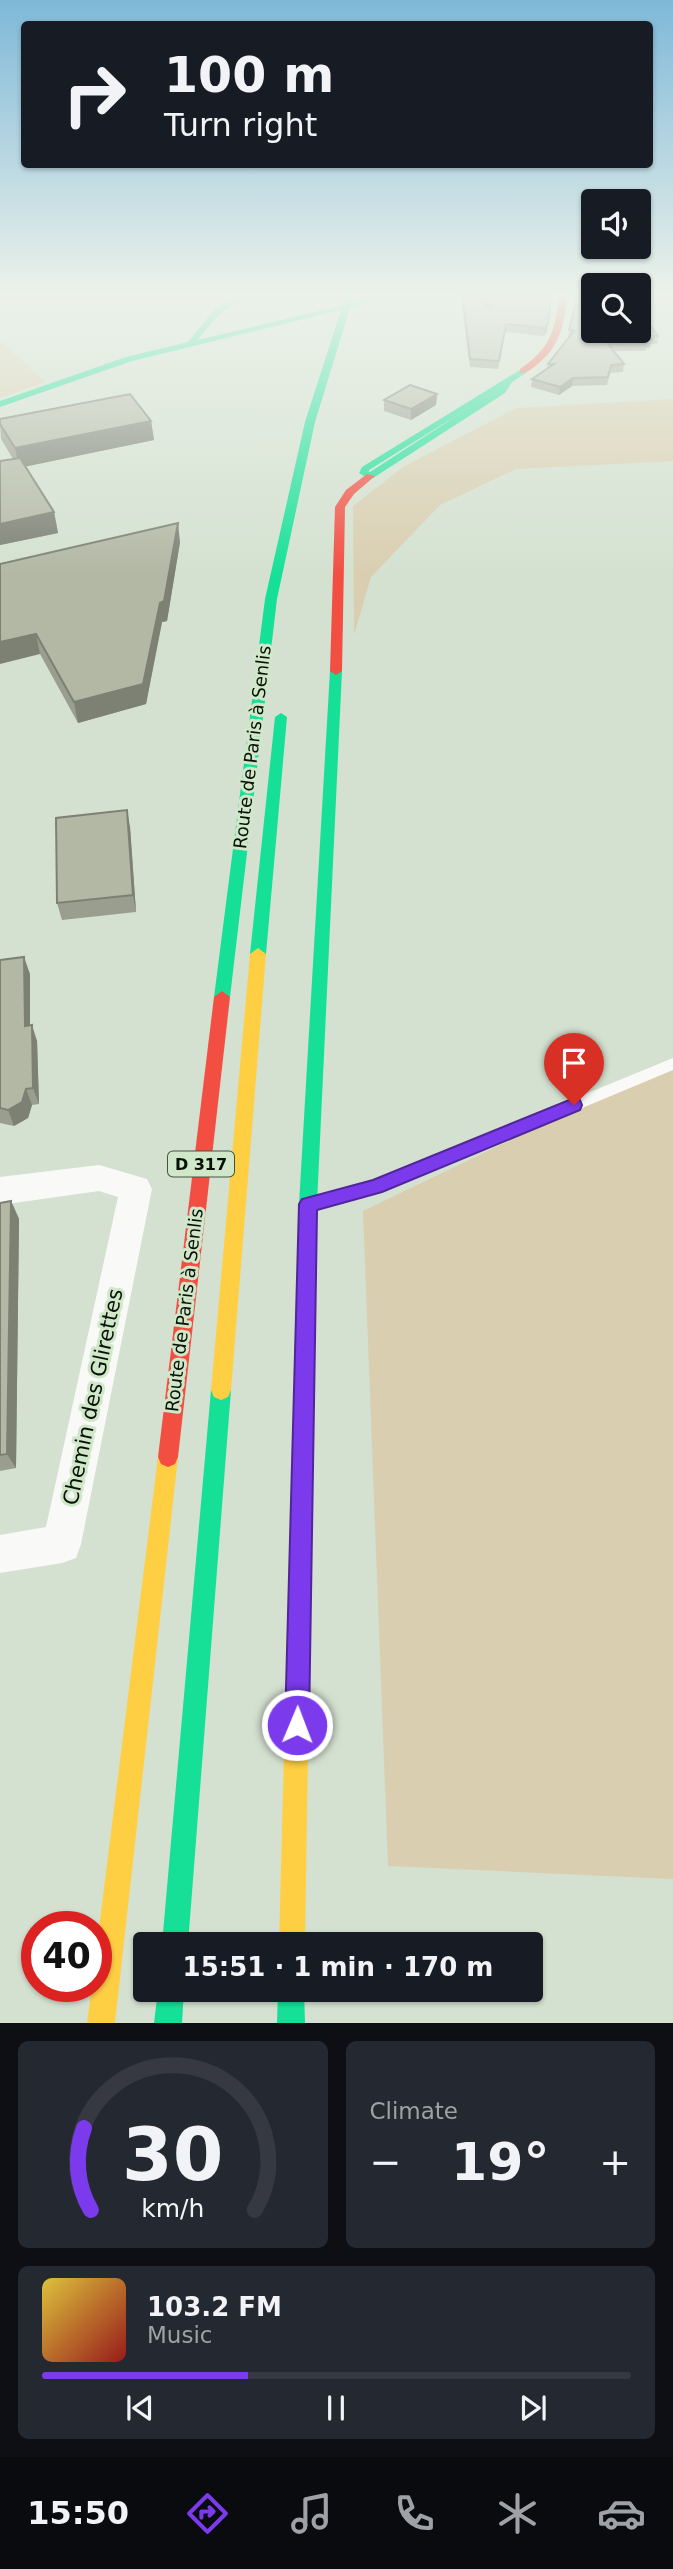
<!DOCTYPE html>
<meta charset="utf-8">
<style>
body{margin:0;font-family:"DejaVu Sans",sans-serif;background:#242831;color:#f1f3f6;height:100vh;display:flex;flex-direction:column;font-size:26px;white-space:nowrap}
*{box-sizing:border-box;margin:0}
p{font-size:23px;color:#9ea1a6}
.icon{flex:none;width:38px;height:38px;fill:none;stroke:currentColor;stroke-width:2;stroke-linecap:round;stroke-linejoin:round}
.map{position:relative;height:2023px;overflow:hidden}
.drawer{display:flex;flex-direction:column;gap:18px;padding:18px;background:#0d0f14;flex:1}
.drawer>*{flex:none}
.guide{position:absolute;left:21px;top:21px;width:632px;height:147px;border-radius:7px;box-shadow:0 2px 5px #0004;background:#171b24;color:#f1f3f6;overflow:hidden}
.controls{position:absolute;left:581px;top:189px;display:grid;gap:14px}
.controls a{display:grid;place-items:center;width:70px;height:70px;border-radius:7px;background:#171b24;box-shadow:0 2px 5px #0004;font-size:35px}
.speed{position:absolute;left:21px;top:1911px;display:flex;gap:14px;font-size:35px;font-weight:700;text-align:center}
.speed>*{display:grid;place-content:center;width:91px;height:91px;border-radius:50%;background:#171b24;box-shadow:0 2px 5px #0004;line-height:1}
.speed .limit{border:10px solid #d22;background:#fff;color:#111}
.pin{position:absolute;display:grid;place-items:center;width:60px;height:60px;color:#fff;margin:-72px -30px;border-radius:50% 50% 50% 0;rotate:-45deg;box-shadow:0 0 7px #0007}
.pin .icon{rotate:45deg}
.me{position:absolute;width:77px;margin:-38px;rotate:1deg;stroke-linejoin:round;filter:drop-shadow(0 0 5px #0008)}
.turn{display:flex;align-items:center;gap:24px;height:147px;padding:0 28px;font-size:32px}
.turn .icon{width:91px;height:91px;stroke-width:2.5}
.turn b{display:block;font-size:49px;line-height:60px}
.big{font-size:52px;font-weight:600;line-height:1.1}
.drawer .tile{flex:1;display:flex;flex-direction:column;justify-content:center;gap:10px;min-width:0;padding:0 24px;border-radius:10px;background:#242831}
.drawer .dial{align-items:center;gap:0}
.dial svg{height:182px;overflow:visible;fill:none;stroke:#363941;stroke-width:7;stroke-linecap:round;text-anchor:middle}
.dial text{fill:#f1f3f6;stroke:none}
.song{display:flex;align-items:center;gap:21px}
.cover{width:84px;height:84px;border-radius:10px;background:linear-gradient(135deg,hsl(50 70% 55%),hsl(0 70% 35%))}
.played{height:7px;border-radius:4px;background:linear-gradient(90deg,#7c3aed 35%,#363941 35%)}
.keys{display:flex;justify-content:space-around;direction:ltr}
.heat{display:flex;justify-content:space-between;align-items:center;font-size:38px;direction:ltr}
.drawer .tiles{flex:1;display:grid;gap:18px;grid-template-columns:1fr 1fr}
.tile:last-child{grid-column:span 2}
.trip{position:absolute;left:133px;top:1932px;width:410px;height:70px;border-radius:7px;background:#171b24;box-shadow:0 2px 5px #0004;font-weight:600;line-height:70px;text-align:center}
.dock{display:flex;height:112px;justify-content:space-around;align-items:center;background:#090b0e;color:#9ea1a6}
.dock .icon{width:49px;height:49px}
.dock .selected{color:#7c3aed}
.dock b{font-size:32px;color:#f1f3f6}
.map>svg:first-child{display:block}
.green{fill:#d9ceb0}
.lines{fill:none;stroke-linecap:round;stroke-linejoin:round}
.path{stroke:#cdd1cc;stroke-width:2.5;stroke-dasharray:2.5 2;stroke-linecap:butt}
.lane{fill:#f9faf8;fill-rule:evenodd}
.street{fill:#f9faf8;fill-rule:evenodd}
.fast{fill:#16e098;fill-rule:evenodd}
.slow{fill:#ffcf43;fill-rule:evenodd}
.jam{fill:#f24e42;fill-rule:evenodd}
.wall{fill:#9a9e8e}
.shaded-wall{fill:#7d8174}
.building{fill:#b3b8a5;stroke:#7d8174;stroke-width:2}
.route{fill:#7c3aed;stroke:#51269a;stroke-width:2}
.labels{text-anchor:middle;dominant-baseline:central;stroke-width:6;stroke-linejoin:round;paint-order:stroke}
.shield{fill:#d0e8c9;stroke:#455241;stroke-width:2}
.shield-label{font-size:16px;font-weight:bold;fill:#091107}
.street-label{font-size:18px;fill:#091107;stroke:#d0e8c9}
.near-street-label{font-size:21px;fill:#091107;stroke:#d0e8c9}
</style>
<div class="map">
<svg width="673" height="2023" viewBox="0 0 673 2023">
<rect width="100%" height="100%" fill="#d4e1d0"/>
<g class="green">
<path d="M0,341l46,41 -46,16z"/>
<path d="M673,399v62l-157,8 -76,36 -69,72 -17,58 -1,-129 50,-39 113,-59z"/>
<path d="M673,1062v817l-285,-13 -25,-655z"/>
</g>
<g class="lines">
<path class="path" d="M142,338l7,-11 52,-36"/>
<path class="lane" d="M673,1058v12l-292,122 -69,18 -6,-2 -2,-5 2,-5 6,-2 61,-15z"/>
<path class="street" d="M99,1165l48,14 5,10 -71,355 -5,14 -14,5 -62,10v-38l46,-8 72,-330 -19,-6 -99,14v-28z"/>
<g class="fast">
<path d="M246,291h13c-29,16 -41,20 -61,49l145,-35 4,-14h8l-4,11 46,-11h15l-62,17 -35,114 -38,177 -47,398 -8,6 -8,-6 51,-398 40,-177 36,-112 -209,51 -132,46v-6l126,-44 62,-15 28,-34z"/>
<path d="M523,368l4,3 -1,2 -14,9 -7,11 -132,85h-6l-8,-5 3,-6zM464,411l-94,61h-1v-2z"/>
<path d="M336,667l6,4 -25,533 -3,166 -3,7 -7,3 -7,-3 -3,-7 5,-166 31,-533z"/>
<path d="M281,713l6,4 -21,237 -8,6 -8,-6 25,-237z"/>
<path d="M221,1380l7,3 3,7 -43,554h-26l49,-554 3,-7z"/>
<path d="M158,1990h26l-2,33h-28z"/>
<path d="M278,1990h26l1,33h-28z"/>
</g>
<g class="slow">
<path d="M258,948l8,6 -35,436 -3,7 -7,3 -7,-3 -3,-7 39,-436z"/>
<path d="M304,1360l7,3 3,7 -9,574h-26l15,-574 3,-7z"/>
<path d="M168,1447l7,3 3,7 -63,566h-28l5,-37h4v-34l62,-495 3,-7z"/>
</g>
<g class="jam">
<path d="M559,291h8c-2,28 -5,53 -28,72 -6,5 -11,10 -19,10v-4c32,-22 36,-40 39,-78z"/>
<path d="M367,474l8,2 -21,18 -9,13 -3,164 -6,4 -6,-4 5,-164 11,-17z"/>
<path d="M222,991l8,6 -52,460 -3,7 -7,3 -7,-3 -3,-7 56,-460z"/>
</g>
</g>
<g class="wall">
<path d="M462,291l20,13 -7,-13h77l-5,40 -3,5 -39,-4 -7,37 -28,-2 -9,-69z"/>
<path d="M575,291h18l65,45 -1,8h-6l-1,4h-4v3h-32l10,13 -1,8 -13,1 -3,12 -35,1 -13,9 -28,-8 1,-8 15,-10 1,-5 20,-26 6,-28z"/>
<path d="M437,394l-1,11 -25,15 -27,-9v-11z"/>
<path d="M151,421l3,19 -129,26 29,46 4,21 -58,12v-83l13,-3 -12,-20 -1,-15z"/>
<path d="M180,542l-13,79 -5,1 -16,82 -68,19 -38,-69 -40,-90z"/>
<path d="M130,827l6,85 -74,8 -5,-17z"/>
<path d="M0,960l30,14v51l7,16 2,63 -7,1 -4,13 -14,8 -14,-3z"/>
<path d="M11,1201l8,18 -3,249 -16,3v-268z"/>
</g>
<g class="shaded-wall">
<path d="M548,323l-1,8 -3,5 1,-8z"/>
<path d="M573,378l-1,8 -13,9 1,-8z"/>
<path d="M437,394l-1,11 -25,15v-11z"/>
<path d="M151,421l3,19 -135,28 -4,-20z"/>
<path d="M54,512l4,21 -58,12v-21z"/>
<path d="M178,523l2,19 -13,79 -5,1 -16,82 -68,19 -4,-21z"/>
<path d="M36,634l4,20 -40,10v-22z"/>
<path d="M127,810l3,17 6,85 -3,-17z"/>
<path d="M24,957l6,17v68l-5,-16z"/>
<path d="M32,1025l5,16 2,63 -6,-16z"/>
<path d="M26,1089l6,16 -4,13 -14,8 -6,-16z"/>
<path d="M11,1201l8,18 -3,249 -9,-14z"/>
</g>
<g class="building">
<path d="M462,291l29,18 -11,-18h72l-4,32 -3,5 -39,-4 -7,37 -29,-2z"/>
<path d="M575,291h18v40h46v-21l19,26h-9l3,4h-7l2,3 -39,1 16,20 -13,1 -3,12 -35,1 -13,9 -28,-8 22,-15h-6l26,-33 -5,-1 6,-24z"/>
<path d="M410,385l27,9 -26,15 -27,-9z"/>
<path d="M130,394l21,27 -136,27 -15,-24v-5z"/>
<path d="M20,458l34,54 -54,12v-63z"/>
<path d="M178,523l-14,78 -4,2 -17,81 -69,18 -38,-68 -36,8v-78z"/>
<path d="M127,810l6,85 -76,8 -1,-85z"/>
<path d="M24,957l1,69 7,-1 1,63 -7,1 -4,13 -14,8 -8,-2v-148z"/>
<path d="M11,1201l-4,253 -7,1v-252z"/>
</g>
<linearGradient id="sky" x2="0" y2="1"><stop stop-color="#7eb8d8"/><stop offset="0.51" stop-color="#ecf2ea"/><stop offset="1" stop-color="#ecf2ea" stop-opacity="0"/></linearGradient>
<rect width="673" height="575" fill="url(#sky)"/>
<path class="route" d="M574,1098l6,2 2,5 -2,5 -198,82 -65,18 -8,515 -3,8 -9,4 -8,-4 -4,-8 14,-521 3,-5 71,-19z"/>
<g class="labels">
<rect class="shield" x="168" y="1151.5" width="66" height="25" rx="5"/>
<g class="shield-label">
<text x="201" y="1164">D 317</text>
</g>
<g class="street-label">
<text transform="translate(252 747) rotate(-83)">Route de Paris à Senlis</text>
<text transform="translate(184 1310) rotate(-83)">Route de Paris à Senlis</text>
</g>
<g class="near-street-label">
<text transform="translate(93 1397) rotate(-78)">Chemin des Glirettes</text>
</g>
</g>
</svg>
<div class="controls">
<a><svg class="icon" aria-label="sound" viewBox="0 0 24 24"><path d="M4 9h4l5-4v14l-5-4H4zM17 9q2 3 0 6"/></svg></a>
<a><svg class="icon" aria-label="search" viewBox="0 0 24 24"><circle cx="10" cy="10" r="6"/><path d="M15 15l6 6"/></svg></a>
</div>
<div class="speed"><div class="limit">40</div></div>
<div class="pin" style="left:574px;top:1105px;background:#d93025"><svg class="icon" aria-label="arrive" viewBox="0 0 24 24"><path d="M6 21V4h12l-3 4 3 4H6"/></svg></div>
<svg class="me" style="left:297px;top:1725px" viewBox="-20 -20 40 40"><circle r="17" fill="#7c3aed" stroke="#fff" stroke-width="3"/><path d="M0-11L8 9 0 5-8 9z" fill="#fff"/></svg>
<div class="trip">15:51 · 1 min · 170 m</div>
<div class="guide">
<div class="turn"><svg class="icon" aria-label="right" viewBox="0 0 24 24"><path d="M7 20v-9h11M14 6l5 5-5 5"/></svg><div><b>100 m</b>Turn right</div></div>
</div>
</div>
<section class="drawer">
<div class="tiles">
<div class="tile dial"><svg viewBox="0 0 100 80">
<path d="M14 69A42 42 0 1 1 86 69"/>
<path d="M14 69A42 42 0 0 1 11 33" stroke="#7c3aed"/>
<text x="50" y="56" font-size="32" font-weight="700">30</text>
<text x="50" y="72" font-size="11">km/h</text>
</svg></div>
<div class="tile"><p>Climate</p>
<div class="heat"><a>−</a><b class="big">19°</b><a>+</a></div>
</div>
<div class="tile">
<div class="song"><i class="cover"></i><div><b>103.2 FM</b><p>Music</p></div></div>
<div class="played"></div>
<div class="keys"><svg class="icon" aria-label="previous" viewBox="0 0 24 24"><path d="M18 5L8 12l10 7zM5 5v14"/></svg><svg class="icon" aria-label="pause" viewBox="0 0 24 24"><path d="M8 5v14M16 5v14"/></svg><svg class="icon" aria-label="next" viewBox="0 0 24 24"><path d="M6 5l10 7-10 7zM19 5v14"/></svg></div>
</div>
</div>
</section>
<nav class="dock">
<b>15:50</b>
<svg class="icon selected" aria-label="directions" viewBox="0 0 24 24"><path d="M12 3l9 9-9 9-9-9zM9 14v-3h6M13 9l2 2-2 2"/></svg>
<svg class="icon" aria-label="music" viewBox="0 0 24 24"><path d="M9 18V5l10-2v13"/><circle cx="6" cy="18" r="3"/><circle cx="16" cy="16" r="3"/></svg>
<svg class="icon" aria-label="phone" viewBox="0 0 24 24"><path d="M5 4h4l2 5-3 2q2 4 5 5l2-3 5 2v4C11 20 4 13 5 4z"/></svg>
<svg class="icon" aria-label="climate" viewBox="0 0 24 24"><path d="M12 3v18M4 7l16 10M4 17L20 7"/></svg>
<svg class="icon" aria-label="car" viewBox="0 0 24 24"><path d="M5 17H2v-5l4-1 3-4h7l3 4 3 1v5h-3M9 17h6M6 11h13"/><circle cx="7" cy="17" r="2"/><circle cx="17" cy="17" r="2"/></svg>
</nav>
